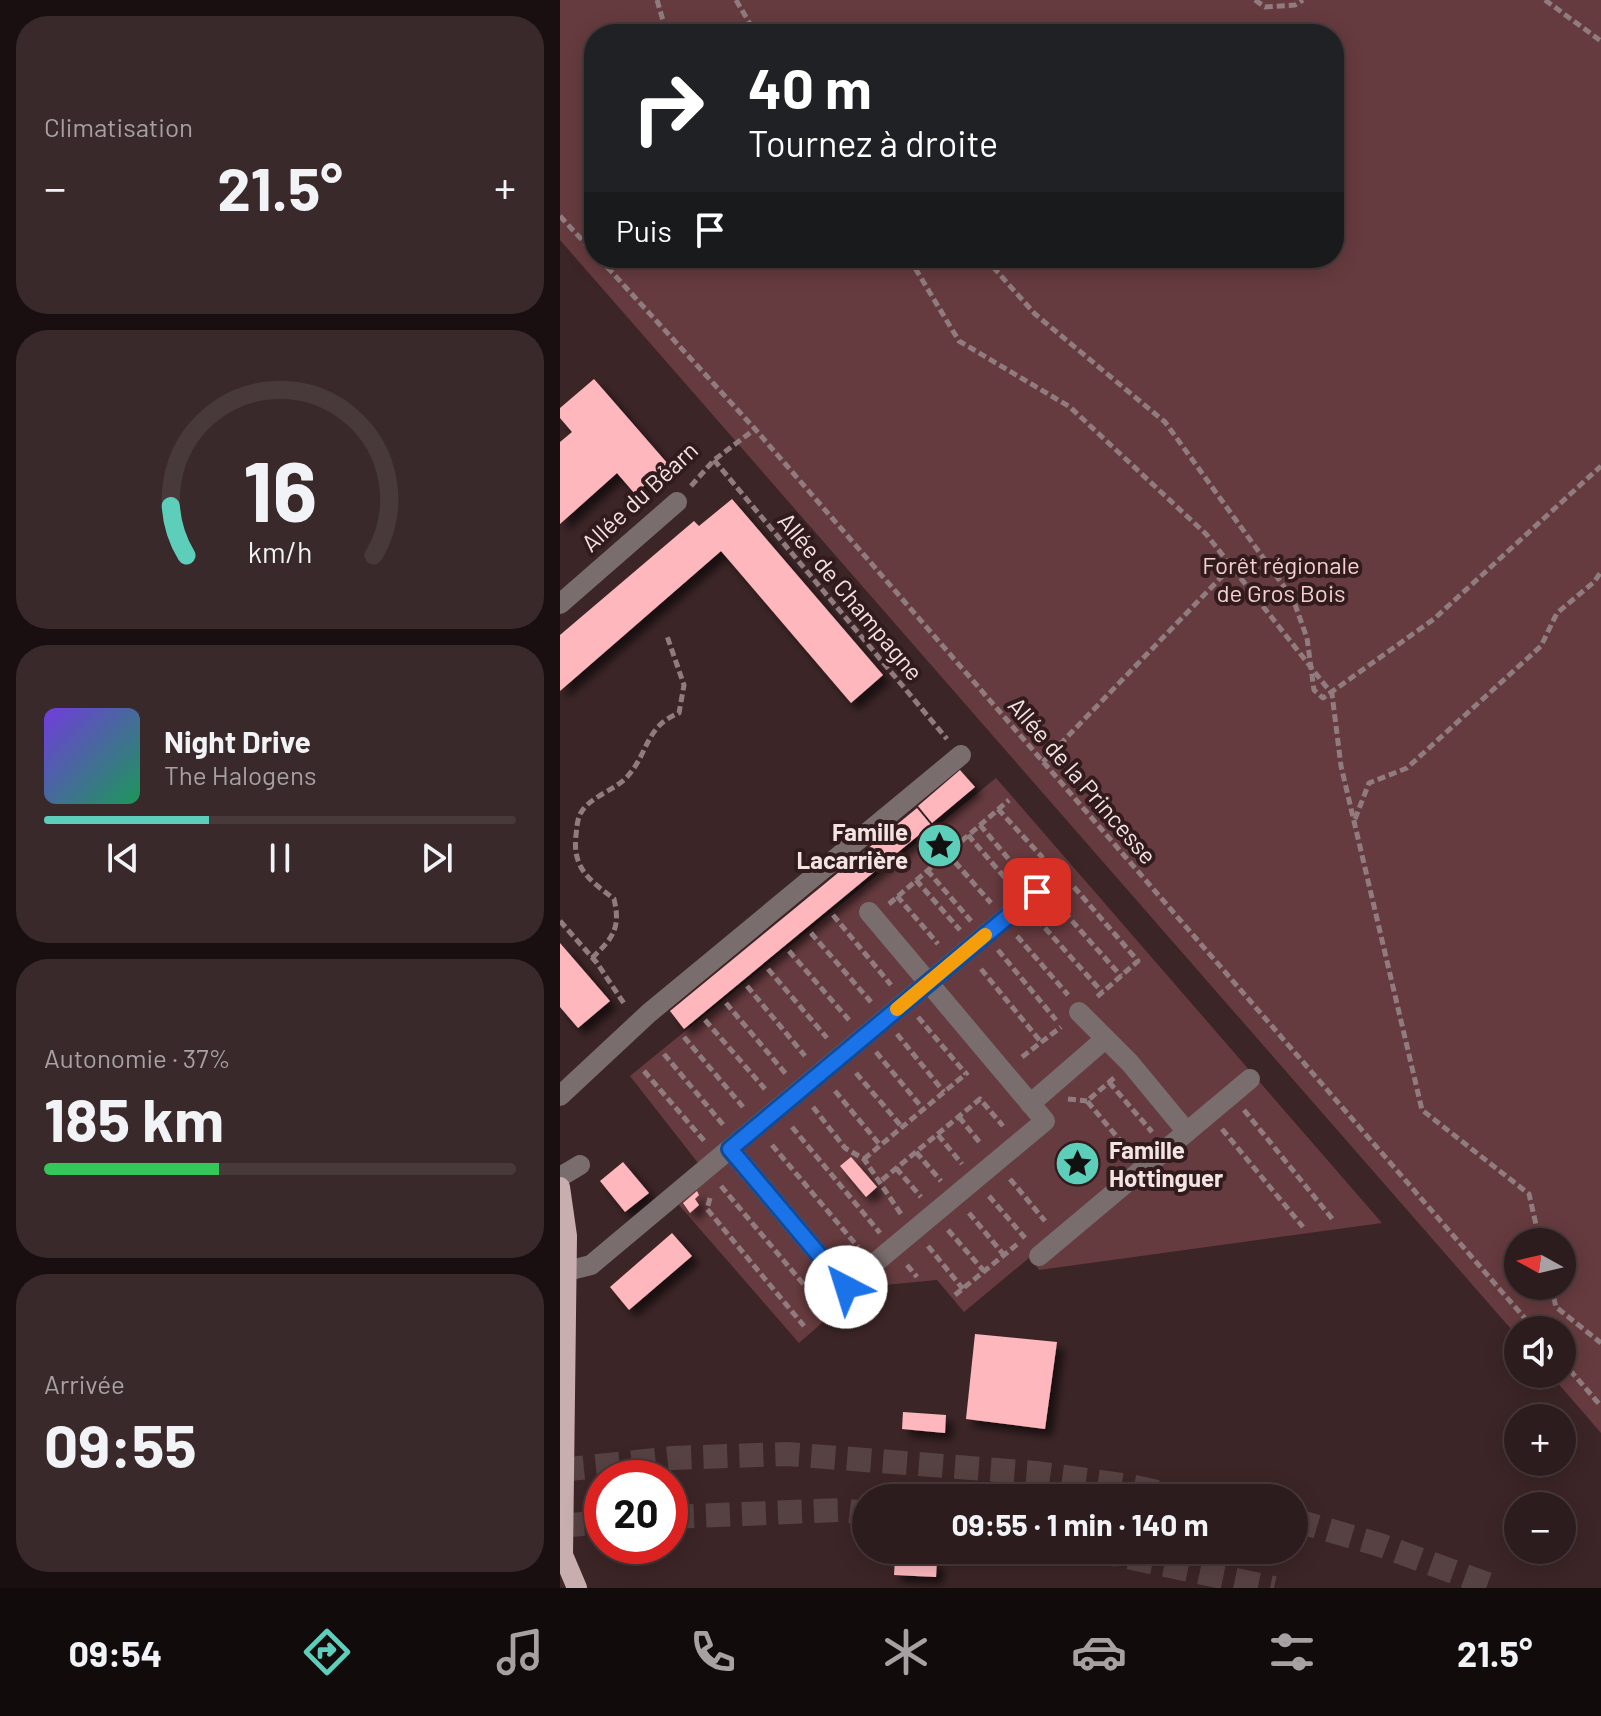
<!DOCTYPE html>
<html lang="fr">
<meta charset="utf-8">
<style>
body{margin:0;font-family:Barlow,sans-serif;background:#39292a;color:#f1f3f6;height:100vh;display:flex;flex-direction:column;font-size:30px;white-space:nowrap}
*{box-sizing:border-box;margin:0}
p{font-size:26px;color:#a7a1a4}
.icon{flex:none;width:44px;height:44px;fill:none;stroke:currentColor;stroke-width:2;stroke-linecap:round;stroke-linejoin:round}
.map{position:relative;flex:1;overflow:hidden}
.drawer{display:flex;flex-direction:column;gap:16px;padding:16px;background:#190f10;width:560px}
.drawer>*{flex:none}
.top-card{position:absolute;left:24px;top:24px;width:760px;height:244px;border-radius:32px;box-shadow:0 4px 20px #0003,0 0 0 2px #483a3b;background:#202124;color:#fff;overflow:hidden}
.needle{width:52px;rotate:278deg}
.fabs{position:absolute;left:944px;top:1228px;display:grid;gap:16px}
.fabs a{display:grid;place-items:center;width:72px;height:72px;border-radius:50%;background:#2d1c1d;box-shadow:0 4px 20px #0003,0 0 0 2px #483a3b;font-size:40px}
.speed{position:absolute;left:24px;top:1460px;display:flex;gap:16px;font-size:40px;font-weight:700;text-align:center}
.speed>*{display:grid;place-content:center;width:104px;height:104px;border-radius:50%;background:#2d1c1d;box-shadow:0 4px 20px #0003,0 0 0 2px #483a3b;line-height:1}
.speed .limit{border:12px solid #d22;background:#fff;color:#111}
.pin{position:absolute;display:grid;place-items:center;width:68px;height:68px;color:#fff;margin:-34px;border-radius:16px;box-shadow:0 4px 12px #0006}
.me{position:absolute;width:88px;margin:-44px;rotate:320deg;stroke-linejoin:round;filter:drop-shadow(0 0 6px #0008)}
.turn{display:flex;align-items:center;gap:28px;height:168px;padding:0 32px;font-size:36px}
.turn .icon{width:104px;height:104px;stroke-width:2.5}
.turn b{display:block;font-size:56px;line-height:68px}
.then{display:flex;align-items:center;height:76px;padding:0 32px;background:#0003;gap:16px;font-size:30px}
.big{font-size:60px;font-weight:700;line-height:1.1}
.drawer .card{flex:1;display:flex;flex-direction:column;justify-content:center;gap:12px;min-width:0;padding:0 28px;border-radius:32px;background:#39292a}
.drawer .dial{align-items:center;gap:0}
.dial svg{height:208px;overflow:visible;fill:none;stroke:#483a3b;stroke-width:7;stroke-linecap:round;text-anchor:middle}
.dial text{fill:#f1f3f6;stroke:none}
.song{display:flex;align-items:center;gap:24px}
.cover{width:96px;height:96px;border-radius:12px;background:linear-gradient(135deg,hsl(260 70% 55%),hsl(150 70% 35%))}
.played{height:8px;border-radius:4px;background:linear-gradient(90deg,#5dceb9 35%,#483a3b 35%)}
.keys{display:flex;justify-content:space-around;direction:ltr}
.heat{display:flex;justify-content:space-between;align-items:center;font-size:44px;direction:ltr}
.charge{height:12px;border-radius:6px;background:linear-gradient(90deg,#34c759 37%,#483a3b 0)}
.trip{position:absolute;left:292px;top:1484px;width:456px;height:80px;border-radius:40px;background:#2d1c1d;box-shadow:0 4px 20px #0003,0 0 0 2px #483a3b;font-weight:700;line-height:80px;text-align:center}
.dock{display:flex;height:128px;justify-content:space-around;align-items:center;background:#120b0c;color:#a7a1a4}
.dock .icon{width:56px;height:56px}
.dock .selected{color:#5dceb9}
.dock b{font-size:36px;color:#f1f3f6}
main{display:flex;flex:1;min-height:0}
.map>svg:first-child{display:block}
.green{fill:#663b3f;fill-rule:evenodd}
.building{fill:#feb8bd;filter:url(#shadow)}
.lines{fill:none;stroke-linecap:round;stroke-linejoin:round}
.highway-tunnel{stroke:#574243;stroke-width:24;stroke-dasharray:24 12;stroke-linecap:butt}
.path{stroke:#907c7e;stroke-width:5;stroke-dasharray:8 4;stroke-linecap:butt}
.minor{stroke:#7a6d6e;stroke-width:20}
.major{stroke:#c8aeaf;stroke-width:20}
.route-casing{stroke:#114b97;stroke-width:20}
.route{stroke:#1a73e8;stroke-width:14}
.slow{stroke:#f59e0b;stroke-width:14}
.labels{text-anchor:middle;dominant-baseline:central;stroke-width:8;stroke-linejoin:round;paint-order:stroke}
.street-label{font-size:24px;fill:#f3e3e3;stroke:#321b1d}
.park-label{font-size:24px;fill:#f6cfd1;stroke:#321b1d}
.poi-label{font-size:24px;font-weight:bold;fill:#f3e3e3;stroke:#321b1d;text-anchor:end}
</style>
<main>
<section class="drawer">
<div class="card"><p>Climatisation</p>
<div class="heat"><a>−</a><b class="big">21.5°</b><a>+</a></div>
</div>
<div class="card dial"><svg viewBox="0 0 100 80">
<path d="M14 69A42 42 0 1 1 86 69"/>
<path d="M14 69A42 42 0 0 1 8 50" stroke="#5dceb9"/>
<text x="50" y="56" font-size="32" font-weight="700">16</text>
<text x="50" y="72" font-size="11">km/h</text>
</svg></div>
<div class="card">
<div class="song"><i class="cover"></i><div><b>Night Drive</b><p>The Halogens</p></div></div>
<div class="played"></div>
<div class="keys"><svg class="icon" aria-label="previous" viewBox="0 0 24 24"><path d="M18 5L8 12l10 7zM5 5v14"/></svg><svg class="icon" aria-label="pause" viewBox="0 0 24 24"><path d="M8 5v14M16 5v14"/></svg><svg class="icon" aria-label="next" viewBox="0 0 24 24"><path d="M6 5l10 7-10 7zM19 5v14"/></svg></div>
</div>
<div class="card"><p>Autonomie · 37%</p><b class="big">185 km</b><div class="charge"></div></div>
<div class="card"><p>Arrivée</p><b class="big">09:55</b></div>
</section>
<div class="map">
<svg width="1041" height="1588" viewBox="0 0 1041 1588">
<defs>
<filter id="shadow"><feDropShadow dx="7" dy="7" stdDeviation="4" flood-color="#0009"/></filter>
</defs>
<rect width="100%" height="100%" fill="#3c2527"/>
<g class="green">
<path d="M0,0h1041v1433l-51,-59h12v-44h-44v7l-958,-1097zM34,34h740v224h-740zM958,1242h44v44h-44z"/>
<path d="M436,778l386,445 -343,47 -9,-13 -66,55 -27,-32 -74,7 -64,56 -120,-138 30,-28 -79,-101z"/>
</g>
<g class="building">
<path d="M34,379l74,85 -33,30 -18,-21 -57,51v-82l12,-10 -12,-14v-10z"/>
<path d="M172,499l151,176 -32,28 -130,-152 -161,140v-56l134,-114 5,5z"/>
<path d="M400,770l15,17 -43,36 -14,-17z"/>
<path d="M357,808l14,17 -247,204 -14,-18z"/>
<path d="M0,943l50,58 -32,27 -18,-21z"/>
<path d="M291,1157l26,30 -11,10 -26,-31z"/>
<path d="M63,1162l26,31 -24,19 -25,-31z"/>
<path d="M137,1191l2,4 -4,4 4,6 -9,8 -7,-10z"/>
<path d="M112,1233l20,23 -63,54 -19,-23z"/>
<path d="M415,1334l82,8 -12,87 -79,-10z"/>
<path d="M343,1412l43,3 -1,18 -43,-4z"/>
<path d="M335,1559l42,2 -1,16 -42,-2z"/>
</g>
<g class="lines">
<g class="highway-tunnel">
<path d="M0,1470l113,-12 114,-4 249,19 94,13 54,12"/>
<path d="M110,1517l171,-7 25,3"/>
<path d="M734,1520l86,25 118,43"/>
<path d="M0,1526l42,-4"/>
<path d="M534,1550l180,38"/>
</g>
<g class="path">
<path d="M97,0l10,34"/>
<path d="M176,0l20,34"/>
<path d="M695,0l10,7 30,-2 8,-5"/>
<path d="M985,0l56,41"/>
<path d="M0,216l34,37"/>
<path d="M39,258l156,171 780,901"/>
<path d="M349,258l50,83 111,66 136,127 126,160 9,72 81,344 107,84 11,48"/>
<path d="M425,258l50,56 130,108 128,177 14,39 7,52 9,8 111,-79 167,-153"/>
<path d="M154,460l233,279"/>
<path d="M131,486l23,-26 41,-31"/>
<path d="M483,762l189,-196"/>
<path d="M438,809l45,49"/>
<path d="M795,819l14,-36 38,-15 134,-122 16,-33 37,-31 7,-10"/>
<path d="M420,825l43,51"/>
<path d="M408,835l44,51"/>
<path d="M387,853l44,50"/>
<path d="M367,870l44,51"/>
<path d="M356,880l44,50"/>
<path d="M514,887l64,74 -41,36"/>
<path d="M337,896l41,48"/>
<path d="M496,903l65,73"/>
<path d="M329,904l120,-104"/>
<path d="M273,915l58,70"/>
<path d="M477,919l65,73"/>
<path d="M0,921l37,42 28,42"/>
<path d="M251,933l60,69"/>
<path d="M457,936l51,59"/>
<path d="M438,950l58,70"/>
<path d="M229,951l60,69"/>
<path d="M32,958c21,-20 29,-30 22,-59 -24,-19 -42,-30 -38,-64 1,-8 1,-17 6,-24 9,-14 32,-21 44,-33 23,-24 18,-51 53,-65l5,-28 -17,-49"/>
<path d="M208,969l59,69"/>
<path d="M421,969l60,73"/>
<path d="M187,986l58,70"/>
<path d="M166,1003l60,71"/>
<path d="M358,1017l48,57"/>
<path d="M145,1020l60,69"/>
<path d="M337,1034l47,58"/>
<path d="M124,1037l59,70"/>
<path d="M316,1052l47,57"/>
<path d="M104,1054l61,73"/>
<path d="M462,1057l39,-30"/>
<path d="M84,1071l62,72"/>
<path d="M296,1073l46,54"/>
<path d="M554,1078l-27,23 41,49"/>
<path d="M549,1082l43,50"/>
<path d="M275,1091l45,54"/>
<path d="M508,1099l19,2"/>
<path d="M253,1107l32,41 19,11 37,55"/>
<path d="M684,1110l90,111"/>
<path d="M399,1117l22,27"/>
<path d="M232,1127l88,106"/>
<path d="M662,1129l81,98"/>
<path d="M378,1135l24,29"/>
<path d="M212,1145l86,102"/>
<path d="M356,1152l25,29"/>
<path d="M304,1159l104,-87"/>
<path d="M336,1168l25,29"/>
<path d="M450,1179l35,42"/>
<path d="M322,1180l98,-81 23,27"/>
<path d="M161,1186l105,125"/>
<path d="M429,1196l36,42"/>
<path d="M150,1198l-3,11 97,117"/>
<path d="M409,1213l35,42"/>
<path d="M388,1230l36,41"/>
<path d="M368,1246l35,43"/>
<path d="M347,1265l10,12"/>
<path d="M991,1286l5,21 45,36"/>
<path d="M395,1295l65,-53"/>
<path d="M1002,1361l39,45"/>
</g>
<g class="minor">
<path d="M0,604l117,-102"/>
<path d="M519,1012l51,51 57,69"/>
<path d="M0,1096l89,-83 312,-258"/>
<path d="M470,1104l75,-65"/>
<path d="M170,1149l116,138 199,-166 -176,-209"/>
<path d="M0,1177l20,-12"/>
<path d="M479,1256l211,-177"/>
<path d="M7,1271l24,-6 467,-391"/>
</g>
<path class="major" d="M0,1187l7,49 -4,319 14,33"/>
</g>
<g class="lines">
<defs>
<path id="route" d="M286,1287l-116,-138 307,-257"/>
</defs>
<use href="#route" class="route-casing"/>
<use href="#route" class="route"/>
<path class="slow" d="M337,1009l88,-74"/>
</g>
<defs>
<symbol id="sight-disc" viewBox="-11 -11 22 22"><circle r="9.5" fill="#5dceb9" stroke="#321b1d"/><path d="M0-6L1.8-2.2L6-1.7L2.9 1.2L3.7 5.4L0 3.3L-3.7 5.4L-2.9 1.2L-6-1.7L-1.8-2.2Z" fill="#111"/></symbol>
</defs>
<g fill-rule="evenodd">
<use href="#sight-disc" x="354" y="820" width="51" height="51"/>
<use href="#sight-disc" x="492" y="1138" width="51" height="51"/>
</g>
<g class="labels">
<g class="street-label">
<text transform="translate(79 496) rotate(-43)">Allée du Béarn</text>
<text transform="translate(291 596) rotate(50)">Allée de Champagne</text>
<text transform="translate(523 780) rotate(49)">Allée de la Princesse</text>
</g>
<g class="park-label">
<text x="721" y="564">Forêt régionale<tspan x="721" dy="28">de Gros Bois</tspan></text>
</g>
<g class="poi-label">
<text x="348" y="831">Famille<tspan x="348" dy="28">Lacarrière</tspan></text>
<text x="549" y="1149" text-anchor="start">Famille<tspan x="549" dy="28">Hottinguer</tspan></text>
</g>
</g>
</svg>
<div class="fabs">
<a><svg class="needle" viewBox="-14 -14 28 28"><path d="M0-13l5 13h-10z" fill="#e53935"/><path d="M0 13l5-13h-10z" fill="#a7a1a4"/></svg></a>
<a><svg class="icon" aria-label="sound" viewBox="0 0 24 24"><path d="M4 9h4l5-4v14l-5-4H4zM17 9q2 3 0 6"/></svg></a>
<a>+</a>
<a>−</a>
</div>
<div class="speed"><div class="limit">20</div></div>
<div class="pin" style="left:477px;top:892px;background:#d93025"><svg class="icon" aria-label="arrive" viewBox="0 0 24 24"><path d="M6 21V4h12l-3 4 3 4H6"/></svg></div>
<svg class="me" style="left:286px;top:1287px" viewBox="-20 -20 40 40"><circle r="19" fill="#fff"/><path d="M0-13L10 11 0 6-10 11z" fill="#1a73e8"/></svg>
<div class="trip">09:55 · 1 min · 140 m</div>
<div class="top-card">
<div class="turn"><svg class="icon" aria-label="right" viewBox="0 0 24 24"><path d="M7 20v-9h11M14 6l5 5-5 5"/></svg><div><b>40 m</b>Tournez à droite</div></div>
<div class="then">Puis<svg class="icon" aria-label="arrive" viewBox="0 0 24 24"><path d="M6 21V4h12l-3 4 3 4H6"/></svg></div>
</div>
</div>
</main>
<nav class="dock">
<b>09:54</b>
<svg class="icon selected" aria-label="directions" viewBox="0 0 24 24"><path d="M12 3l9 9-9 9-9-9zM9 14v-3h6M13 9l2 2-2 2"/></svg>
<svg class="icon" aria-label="music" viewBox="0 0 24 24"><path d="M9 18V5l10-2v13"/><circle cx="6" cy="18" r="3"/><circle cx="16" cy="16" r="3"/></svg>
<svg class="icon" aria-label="phone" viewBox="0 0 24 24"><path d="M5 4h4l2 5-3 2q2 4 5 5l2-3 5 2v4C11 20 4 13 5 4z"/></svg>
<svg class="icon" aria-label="climate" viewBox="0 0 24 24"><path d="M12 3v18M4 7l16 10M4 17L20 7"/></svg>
<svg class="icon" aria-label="car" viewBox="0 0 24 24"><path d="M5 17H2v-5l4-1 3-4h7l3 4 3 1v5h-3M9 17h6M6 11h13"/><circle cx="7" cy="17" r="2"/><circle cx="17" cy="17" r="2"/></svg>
<svg class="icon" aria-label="filters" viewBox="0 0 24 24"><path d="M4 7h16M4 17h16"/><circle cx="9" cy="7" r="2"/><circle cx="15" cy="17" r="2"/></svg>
<b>21.5°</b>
</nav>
